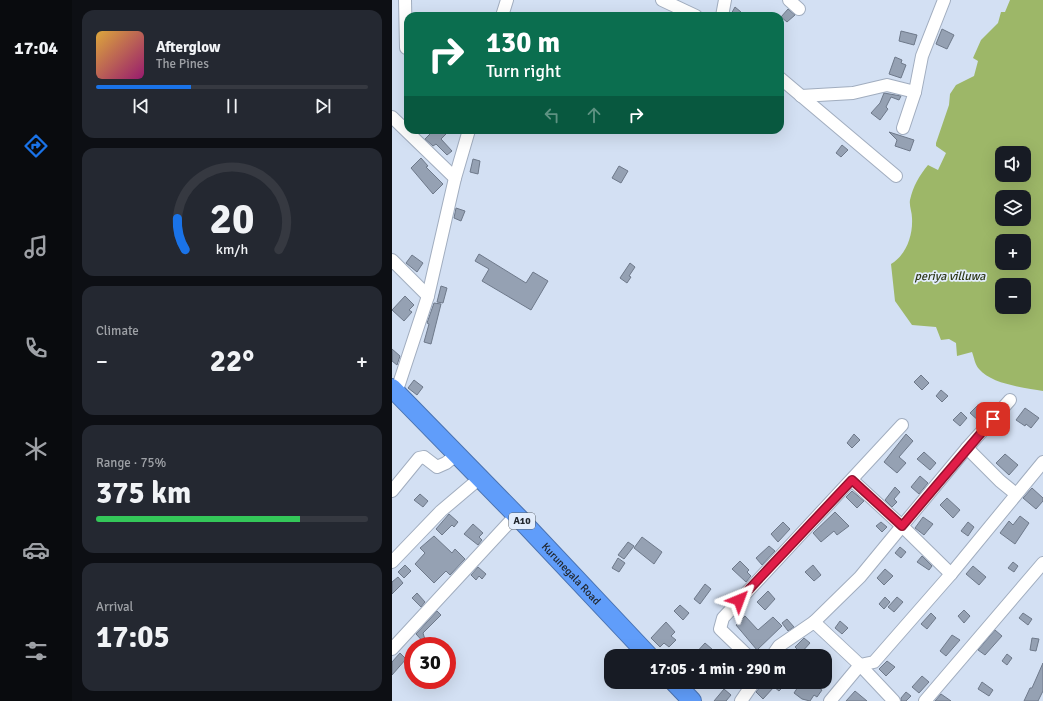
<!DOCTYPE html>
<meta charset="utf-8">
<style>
body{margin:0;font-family:Signika,sans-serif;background:#242831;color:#f1f3f6;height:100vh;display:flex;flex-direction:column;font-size:15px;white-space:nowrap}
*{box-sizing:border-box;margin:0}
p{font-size:13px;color:#9ea1a6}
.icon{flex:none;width:22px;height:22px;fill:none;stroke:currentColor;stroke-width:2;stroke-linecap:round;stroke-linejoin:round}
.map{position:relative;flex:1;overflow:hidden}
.drawer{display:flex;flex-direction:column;gap:10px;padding:10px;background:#0d0f14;width:320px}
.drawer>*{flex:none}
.banner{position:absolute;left:12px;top:12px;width:380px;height:122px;border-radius:12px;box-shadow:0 4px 16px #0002;background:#0b6e4f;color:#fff;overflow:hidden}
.controls{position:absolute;left:603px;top:146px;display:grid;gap:8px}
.controls a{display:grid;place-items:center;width:36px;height:36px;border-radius:8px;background:#171b24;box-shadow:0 4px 16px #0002;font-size:20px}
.speed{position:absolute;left:12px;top:637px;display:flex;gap:8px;font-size:20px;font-weight:700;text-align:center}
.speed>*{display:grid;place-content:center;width:52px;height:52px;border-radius:50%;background:#171b24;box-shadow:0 4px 16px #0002;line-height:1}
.speed .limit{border:6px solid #d22;background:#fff;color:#111}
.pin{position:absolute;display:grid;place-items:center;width:34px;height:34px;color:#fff;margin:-17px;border-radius:8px;box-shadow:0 2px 6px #0006}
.me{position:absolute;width:44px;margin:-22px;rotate:44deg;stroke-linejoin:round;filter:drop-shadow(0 0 3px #0008)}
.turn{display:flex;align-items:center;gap:14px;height:84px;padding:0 16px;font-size:18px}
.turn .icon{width:52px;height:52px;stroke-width:2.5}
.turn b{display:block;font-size:28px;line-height:34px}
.lanes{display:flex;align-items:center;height:38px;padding:0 16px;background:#0003;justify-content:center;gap:20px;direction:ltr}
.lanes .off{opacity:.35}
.big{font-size:30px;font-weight:700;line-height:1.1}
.drawer .tile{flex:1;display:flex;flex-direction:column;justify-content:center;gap:6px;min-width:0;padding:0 14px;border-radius:12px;background:#242831}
.drawer .dial{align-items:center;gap:0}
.dial svg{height:104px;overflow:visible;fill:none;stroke:#363941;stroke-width:7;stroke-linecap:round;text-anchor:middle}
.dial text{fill:#f1f3f6;stroke:none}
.song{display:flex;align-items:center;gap:12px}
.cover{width:48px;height:48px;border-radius:6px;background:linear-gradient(135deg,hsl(40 70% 55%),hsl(320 70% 35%))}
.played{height:4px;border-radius:2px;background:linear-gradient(90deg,#1a73e8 35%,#363941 35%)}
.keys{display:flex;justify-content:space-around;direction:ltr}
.heat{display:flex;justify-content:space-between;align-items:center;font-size:22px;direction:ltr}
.charge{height:6px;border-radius:3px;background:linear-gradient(90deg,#34c759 75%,#363941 0)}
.trip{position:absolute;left:212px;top:649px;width:228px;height:40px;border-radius:12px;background:#171b24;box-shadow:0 4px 16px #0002;font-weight:700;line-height:40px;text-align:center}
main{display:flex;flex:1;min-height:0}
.dock{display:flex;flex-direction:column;width:72px;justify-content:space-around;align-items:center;background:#090b0e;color:#9ea1a6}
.dock .icon{width:28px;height:28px}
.dock .current{color:#1a73e8}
.dock b{font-size:18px;color:#f1f3f6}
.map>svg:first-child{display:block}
.water{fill:#9db768;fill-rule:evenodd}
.building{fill:#95a1b3;stroke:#6e798a}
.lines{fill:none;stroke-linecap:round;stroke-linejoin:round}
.minor-casing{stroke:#a1adbf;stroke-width:14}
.highway-casing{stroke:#4a73b2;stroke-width:20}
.minor{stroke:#fff;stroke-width:12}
.highway{stroke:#609dfa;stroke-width:18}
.route-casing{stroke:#92132f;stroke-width:10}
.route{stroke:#e11d48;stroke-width:7}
.labels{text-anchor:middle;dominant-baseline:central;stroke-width:3.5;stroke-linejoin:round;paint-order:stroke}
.shield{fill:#e3edfc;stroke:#5b626b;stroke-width:1}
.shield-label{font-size:10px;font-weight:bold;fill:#21262d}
.street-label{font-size:11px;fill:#21262d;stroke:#e3edfc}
.water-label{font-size:12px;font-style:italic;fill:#2d3716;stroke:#e3edfc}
</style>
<main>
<nav class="dock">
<b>17:04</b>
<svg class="icon current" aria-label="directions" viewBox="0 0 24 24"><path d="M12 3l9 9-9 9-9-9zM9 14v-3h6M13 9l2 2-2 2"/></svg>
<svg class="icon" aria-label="music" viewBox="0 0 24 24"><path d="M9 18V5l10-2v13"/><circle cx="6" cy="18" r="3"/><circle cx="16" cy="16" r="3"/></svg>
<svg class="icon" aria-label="phone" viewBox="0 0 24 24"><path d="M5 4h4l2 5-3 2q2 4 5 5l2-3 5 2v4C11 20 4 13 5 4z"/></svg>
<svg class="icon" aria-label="climate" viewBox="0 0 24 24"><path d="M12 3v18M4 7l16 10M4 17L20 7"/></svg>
<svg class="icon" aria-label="car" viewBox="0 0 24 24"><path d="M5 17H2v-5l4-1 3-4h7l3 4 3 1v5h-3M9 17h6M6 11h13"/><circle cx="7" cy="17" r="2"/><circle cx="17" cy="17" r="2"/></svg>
<svg class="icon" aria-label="filters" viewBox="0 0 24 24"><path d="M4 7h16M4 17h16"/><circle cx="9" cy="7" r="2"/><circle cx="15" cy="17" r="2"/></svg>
</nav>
<section class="drawer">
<div class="tile">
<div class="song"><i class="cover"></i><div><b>Afterglow</b><p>The Pines</p></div></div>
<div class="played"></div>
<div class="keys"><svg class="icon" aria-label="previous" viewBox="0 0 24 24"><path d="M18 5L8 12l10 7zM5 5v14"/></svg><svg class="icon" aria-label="pause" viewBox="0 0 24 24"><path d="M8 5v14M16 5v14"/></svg><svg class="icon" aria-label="next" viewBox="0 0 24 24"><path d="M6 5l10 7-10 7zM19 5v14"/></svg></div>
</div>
<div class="tile dial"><svg viewBox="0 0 100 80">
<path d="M14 69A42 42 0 1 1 86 69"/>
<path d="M14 69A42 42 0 0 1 8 45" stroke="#1a73e8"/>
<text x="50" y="56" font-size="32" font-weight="700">20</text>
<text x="50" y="72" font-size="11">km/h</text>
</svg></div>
<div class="tile"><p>Climate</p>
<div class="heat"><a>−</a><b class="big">22°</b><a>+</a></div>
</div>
<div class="tile"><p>Range · 75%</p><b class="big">375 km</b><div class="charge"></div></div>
<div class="tile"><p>Arrival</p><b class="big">17:05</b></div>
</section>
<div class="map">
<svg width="651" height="701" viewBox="0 0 651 701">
<rect width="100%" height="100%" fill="#d3e0f3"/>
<path class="water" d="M618,0h33v391c-18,-3 -52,-7 -64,-22 -4,-4 -5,-12 -7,-17l-15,4 -1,-13 -7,-4 -8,1 -5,-13 -24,-2 -17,-24 -4,-37c15,-9 22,-28 21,-46 0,-6 -3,-12 -2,-18 3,-14 9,-24 18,-35l10,5 8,-17 -10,-7v-3l13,-38 1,-11 6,-9 18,-9 4,-15 -5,-3 8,-18 17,-17 3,-11h4zM610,153h22v22h-22zM610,197h22v22h-22zM610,241h22v22h-22zM610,285h22v22h-22z"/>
<g class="building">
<path d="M343,7l6,5 -3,4h-8z"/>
<path d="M396,9l7,6 -8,7 -6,-5z"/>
<path d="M550,29l12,6 -7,14 -11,-5z"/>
<path d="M509,31l16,4 -3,10 -15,-4z"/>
<path d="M503,57l7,3 -1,3 5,2 -5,13 -12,-4z"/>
<path d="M492,93l17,3 -2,4 -8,-3 -5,10 2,2 -8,11 -9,-7 9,-10z"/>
<path d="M42,130h16l-9,9 11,12 -5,4 -11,-11 -3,2 -8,-7z"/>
<path d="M497,132l25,8 -4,11 -15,-5 2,-6z"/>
<path d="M450,145l6,5 -7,7 -5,-4z"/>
<path d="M29,158l7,8 -2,1 17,17 -10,10 -22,-26z"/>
<path d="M81,159l7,2 -2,13 -8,-2z"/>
<path d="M227,166l9,5 -7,12 -9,-5z"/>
<path d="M64,208l9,3 -4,10 -7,-3z"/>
<path d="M87,254l47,29 7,-11 15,9 -17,29 -49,-29 7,-12 -14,-8z"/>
<path d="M20,255l11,8 -6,9 -11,-9z"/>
<path d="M238,263l5,4 -6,9 2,1 -4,6 -7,-5z"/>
<path d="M49,286l6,2 -4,15 -6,-1z"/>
<path d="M13,296l9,9 -5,5 3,2 -8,9 -12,-11z"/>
<path d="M42,303l7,1 -10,40 -7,-2 5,-18 -2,-1z"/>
<path d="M0,349l8,7 -3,9 -5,-4z"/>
<path d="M529,375l8,8 -7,7 -8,-8z"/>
<path d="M22,380l9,7 -6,8 -9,-7z"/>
<path d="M549,390l7,6 -6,6 -6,-6z"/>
<path d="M586,405l9,9 -7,8 -10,-9z"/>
<path d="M633,408l14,10 -8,10 -5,-4 -1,2 -9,-6z"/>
<path d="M569,412l6,6 -7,8 -7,-6z"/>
<path d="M462,434l6,6 -8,8 -5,-5z"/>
<path d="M514,434l7,7 -14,16 7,6 -9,10 -13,-11z"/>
<path d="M532,452l12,11 -6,7 -13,-11z"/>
<path d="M613,454l13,11 -9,10 -13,-12z"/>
<path d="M528,476l8,7 -9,11 -8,-7z"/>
<path d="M503,487l5,5 -6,7 3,3 -5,5 -7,-7z"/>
<path d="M640,488l11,10v3l-7,8 -13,-11z"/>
<path d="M460,491l12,10 -7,7 -11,-11z"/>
<path d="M28,494l8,7 -5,6 -9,-7z"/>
<path d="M555,498l13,12 -7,8 -13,-13z"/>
<path d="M443,512l14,14 -12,9 -3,-4 -13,11 -8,-9z"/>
<path d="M57,514l9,8 -4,5 -2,-2 -10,10 -6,-6z"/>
<path d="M628,516l9,7 -14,21 -15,-11 9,-12 4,4z"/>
<path d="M531,517l10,7 -9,11 -9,-7z"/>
<path d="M391,522l7,7 -12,13 -7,-8z"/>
<path d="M489,522l6,5 -5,5 -6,-6z"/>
<path d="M576,522l6,5 -6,9 -7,-5z"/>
<path d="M81,524l10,9 -4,4 3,3 -4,5 -14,-11z"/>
<path d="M42,536l18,17 3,-4 10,10 -15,16 -4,-4 -12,12 -19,-19 10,-11 -5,-5z"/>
<path d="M250,537l20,15 -8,12 -20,-16z"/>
<path d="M236,542l6,4 -10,13 -6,-4z"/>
<path d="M377,546l6,5 -13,14 -6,-7z"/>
<path d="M508,547l6,5 -5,6 -6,-5z"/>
<path d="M530,556l10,10 -3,4 -12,-8z"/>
<path d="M226,558l7,5 -6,9 -7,-4z"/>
<path d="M348,561l9,9 -2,2 4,4 -5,6 -14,-13z"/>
<path d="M621,562l5,4 -4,6 -6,-4z"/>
<path d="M13,565l6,6 -7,7 -6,-6z"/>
<path d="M421,565l8,10 -7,6 -9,-9z"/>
<path d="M581,566l13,11 -7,8 -13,-11z"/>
<path d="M86,567l8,7 -4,5 -3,-3 -3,4 -5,-5z"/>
<path d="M493,569l8,7 -9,9 -7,-7z"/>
<path d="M6,577l5,6 -11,11v-12z"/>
<path d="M313,584l6,5 -11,15 -6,-5z"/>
<path d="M376,591l7,8 -10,11 -8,-8z"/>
<path d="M25,593l8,9 -4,5 -9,-9z"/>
<path d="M493,597l5,5 -6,7 -5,-5z"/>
<path d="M505,597l6,5 -9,10 -6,-5z"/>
<path d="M288,605l9,8 -6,7 -9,-9z"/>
<path d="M572,610l6,6 -6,7 -6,-7z"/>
<path d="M45,611l4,4 -18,18 4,13 -11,-12z"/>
<path d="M539,613l5,5 -9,11 -6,-5z"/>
<path d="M631,613l9,6 -4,6 -9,-7z"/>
<path d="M353,616l13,14 15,-13 9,9 -25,24 -21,-25z"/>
<path d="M395,619l7,8 -6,4 -6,-8z"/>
<path d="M448,621l8,7 -6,6 -7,-6z"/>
<path d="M274,622l9,10 -4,4 5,4 -7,7 -5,-4 -4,4 -9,-9z"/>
<path d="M603,630l7,6 -17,19 -7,-5z"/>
<path d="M560,635l8,5 -14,16 -6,-5z"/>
<path d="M412,638l6,5 -9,10 -6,-6z"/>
<path d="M640,638l7,1 -3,12 -6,-1z"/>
<path d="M313,643l15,13h-27z"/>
<path d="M8,653l6,6 -14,16v-13z"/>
<path d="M615,654l5,4 -5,7 -5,-4z"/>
<path d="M495,661l8,6 -9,9 -7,-7z"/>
<path d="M651,663v28l-5,10h-14l6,-13h2z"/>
<path d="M530,676l7,6 -10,11 -7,-6z"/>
<path d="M372,682h24l-9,9 -5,-4 -11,12 -7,-7z"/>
<path d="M413,682h18l-4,6 3,2 -5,7 -3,-2 -4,6 -8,-2 -8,-6 4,-6 2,1z"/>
<path d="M590,682l11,8 -4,6 -11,-7z"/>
<path d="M332,689l7,6 -5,6h-12z"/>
<path d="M463,691l12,10h-21z"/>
<path d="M514,692l5,4 -5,5h-5v-3z"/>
<path d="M549,694l10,7h-16z"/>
</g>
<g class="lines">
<defs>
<g id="minor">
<path d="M13,0l1,48"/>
<path d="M270,0l34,16"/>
<path d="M397,0l10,9"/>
<path d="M110,16l5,-16"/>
<path d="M330,16l3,-16"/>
<path d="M388,78l116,98"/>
<path d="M409,96l52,-3 34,-8 28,7"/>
<path d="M0,117l63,61"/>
<path d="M511,128l12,-36 7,-36 22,-56"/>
<path d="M0,260l36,36"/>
<path d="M4,393l32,-97 27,-118 14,-48"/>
<path d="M618,400l-43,48 33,33 16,13"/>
<path d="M0,491l27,-33 5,-1 13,10 9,-4 11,-9"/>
<path d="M0,562l49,-51 39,-33"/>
<path d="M559,574l-49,-48 65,-78"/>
<path d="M422,622l46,-45 42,-51 -50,-46"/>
<path d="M0,649l124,-134"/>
<path d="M356,656l-28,-27 3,-11 179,-193"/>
<path d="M380,656l7,-10 35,-24 46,43 14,-3 77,-88 92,-112"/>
<path d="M349,701l13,-19"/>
<path d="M438,701l30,-36 34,36"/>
<path d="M533,701l118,-138"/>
</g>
<g id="highway">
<path id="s1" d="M0,388l128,131 129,137"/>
<path d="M282,682l18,19"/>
</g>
</defs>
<use href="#minor" class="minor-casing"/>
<use href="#highway" class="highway-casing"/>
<use href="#minor" class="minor"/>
<use href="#highway" class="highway"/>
</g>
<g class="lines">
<defs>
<path id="route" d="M347,600l113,-120 50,46 91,-107"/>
</defs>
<use href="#route" class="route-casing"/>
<use href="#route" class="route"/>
</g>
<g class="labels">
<rect class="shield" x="117" y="513" width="26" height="16" rx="3"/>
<g class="shield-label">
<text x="130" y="521">A10</text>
</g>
<g class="street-label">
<text stroke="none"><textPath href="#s1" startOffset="258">Kurunegala Road</textPath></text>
</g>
<g class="water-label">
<text x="558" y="276">periya villuwa</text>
</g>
</g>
</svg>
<div class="controls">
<a><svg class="icon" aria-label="sound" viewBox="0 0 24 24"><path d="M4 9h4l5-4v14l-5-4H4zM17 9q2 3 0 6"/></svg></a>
<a><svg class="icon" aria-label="layers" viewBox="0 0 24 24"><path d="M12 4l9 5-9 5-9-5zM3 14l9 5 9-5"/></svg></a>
<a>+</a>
<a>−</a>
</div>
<div class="speed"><div class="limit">30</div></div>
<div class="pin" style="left:601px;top:419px;background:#d93025"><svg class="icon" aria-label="arrive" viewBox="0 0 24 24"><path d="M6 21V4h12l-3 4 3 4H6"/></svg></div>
<svg class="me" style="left:347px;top:600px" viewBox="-20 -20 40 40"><path d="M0-17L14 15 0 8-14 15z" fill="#e11d48" stroke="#fff" stroke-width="4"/></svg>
<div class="trip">17:05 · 1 min · 290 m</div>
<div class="banner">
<div class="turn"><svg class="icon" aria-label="right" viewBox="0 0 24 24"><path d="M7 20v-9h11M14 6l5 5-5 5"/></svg><div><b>130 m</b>Turn right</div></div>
<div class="lanes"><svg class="icon off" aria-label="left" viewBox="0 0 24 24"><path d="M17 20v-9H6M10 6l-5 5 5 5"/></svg><svg class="icon off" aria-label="ahead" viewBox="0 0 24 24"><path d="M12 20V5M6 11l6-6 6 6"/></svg><svg class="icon" aria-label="right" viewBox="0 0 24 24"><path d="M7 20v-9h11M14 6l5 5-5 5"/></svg></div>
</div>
</div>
</main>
